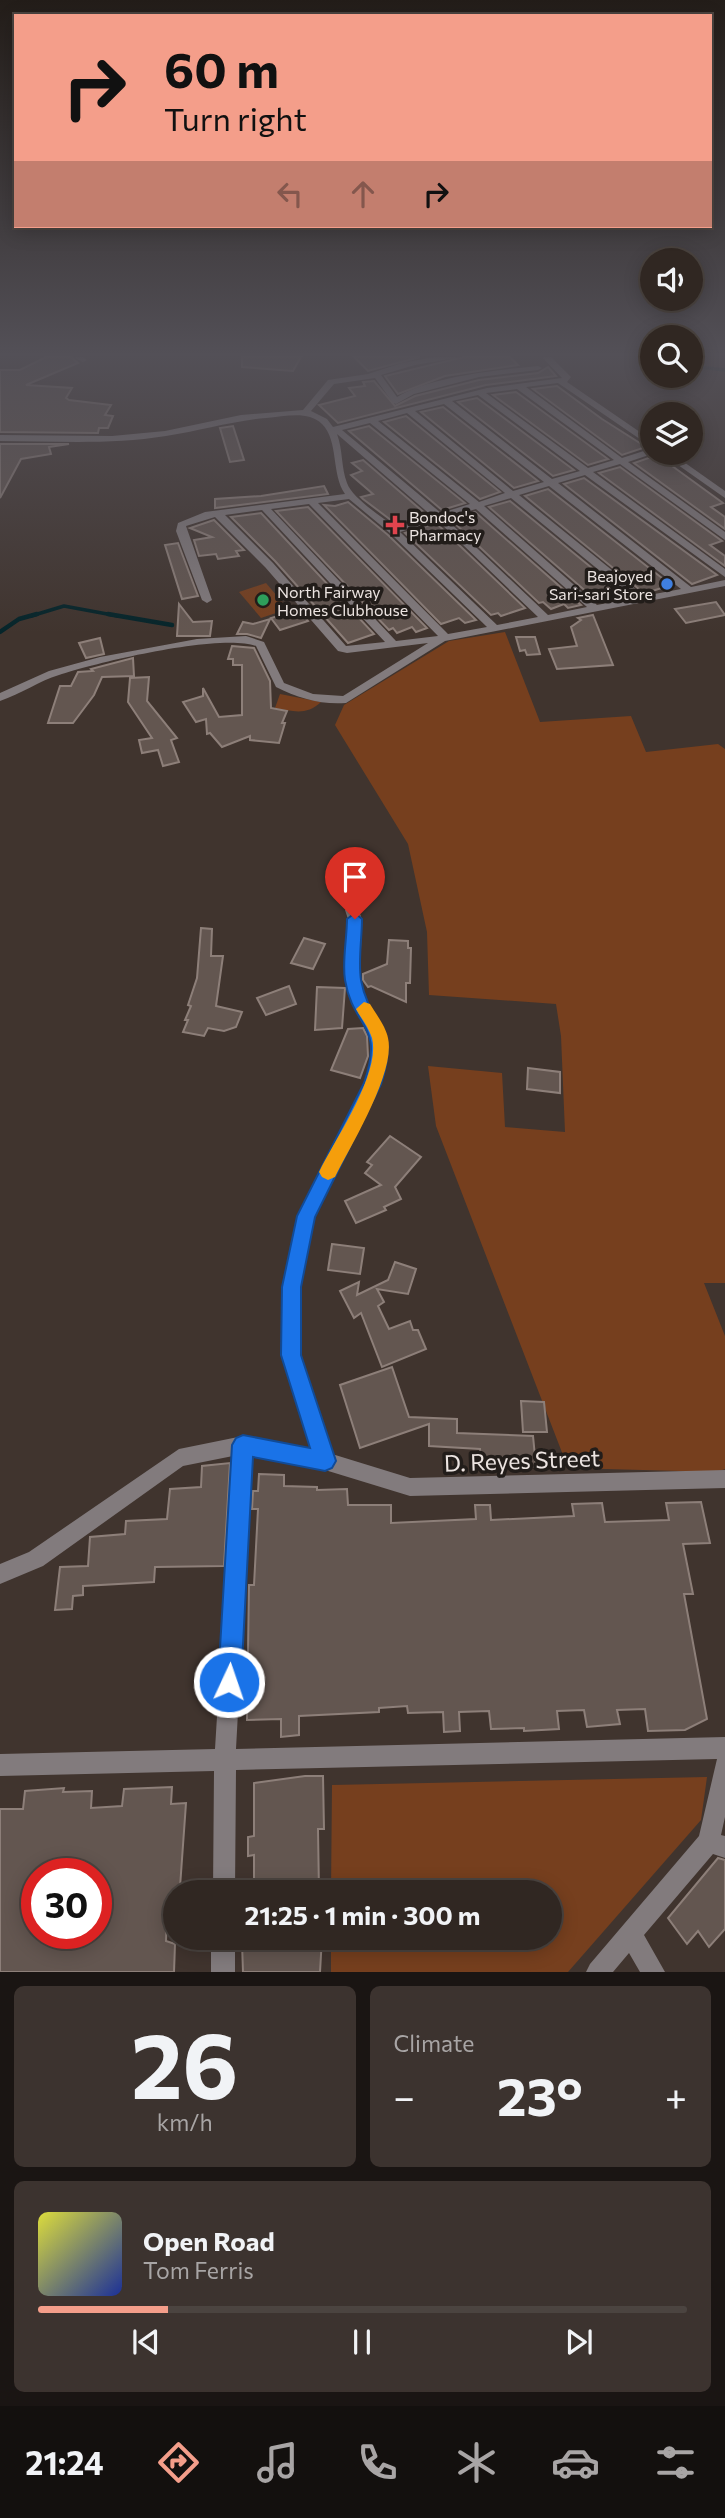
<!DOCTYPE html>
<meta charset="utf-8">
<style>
body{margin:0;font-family:Commissioner,sans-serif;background:#3c332f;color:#f1f3f6;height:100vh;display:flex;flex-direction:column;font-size:26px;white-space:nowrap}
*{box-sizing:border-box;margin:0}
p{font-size:23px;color:#a8a5a5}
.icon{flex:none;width:38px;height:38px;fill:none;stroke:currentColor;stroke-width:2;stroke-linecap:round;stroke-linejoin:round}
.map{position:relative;height:1972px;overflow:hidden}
.panel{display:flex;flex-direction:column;gap:14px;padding:14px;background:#1a1513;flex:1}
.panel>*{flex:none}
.banner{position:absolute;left:14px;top:14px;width:698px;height:214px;border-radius:0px;box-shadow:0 4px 18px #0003,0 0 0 2px #4b4440;background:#f49e8a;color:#111;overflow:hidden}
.tools{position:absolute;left:640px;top:248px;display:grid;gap:14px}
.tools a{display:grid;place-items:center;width:63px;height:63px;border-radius:50%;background:#302722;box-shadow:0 4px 18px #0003,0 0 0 2px #4b4440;font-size:35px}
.speed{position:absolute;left:21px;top:1858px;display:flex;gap:14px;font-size:35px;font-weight:700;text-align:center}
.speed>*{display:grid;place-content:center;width:91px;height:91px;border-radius:50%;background:#302722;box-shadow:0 4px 18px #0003,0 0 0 2px #4b4440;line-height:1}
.speed .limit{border:10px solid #d22;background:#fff;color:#111}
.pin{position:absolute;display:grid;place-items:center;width:60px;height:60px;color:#fff;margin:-72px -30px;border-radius:50% 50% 50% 0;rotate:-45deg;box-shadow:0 0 7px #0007}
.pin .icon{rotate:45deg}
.me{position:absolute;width:77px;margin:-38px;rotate:3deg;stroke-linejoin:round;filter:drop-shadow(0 0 5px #0008)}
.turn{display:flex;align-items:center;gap:24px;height:147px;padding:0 35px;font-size:32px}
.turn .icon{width:91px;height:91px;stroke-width:2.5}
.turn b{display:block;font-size:49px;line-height:60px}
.lanes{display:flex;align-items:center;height:66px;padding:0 35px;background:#0003;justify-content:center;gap:35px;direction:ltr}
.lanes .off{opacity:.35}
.big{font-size:52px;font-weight:700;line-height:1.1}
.panel .tile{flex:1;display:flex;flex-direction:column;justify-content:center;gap:10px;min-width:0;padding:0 24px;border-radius:10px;background:#3c332f}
.panel .dial{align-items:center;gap:0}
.dial b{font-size:91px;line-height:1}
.song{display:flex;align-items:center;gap:21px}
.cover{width:84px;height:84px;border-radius:10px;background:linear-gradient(135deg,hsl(60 70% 55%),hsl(230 70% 35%))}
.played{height:7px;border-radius:4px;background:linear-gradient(90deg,#f49e8a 20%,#4b4440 20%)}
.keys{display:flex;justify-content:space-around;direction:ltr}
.heat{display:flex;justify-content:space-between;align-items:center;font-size:38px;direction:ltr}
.panel .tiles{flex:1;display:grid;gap:14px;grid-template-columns:1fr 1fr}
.tile:last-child{grid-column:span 2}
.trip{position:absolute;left:163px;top:1880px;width:399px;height:70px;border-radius:35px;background:#302722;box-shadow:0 4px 18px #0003,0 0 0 2px #4b4440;font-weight:700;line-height:70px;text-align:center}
.tab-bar{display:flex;height:112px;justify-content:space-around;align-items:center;background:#13100e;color:#a8a5a5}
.tab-bar .icon{width:49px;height:49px}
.tab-bar .active{color:#f49e8a}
.tab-bar b{font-size:32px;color:#f1f3f6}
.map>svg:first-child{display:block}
.green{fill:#763f1e}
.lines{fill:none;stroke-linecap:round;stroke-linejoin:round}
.stream-far1{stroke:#06252a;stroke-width:3.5}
.stream{stroke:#06252a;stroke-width:4.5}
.building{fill:#635650;stroke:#8d7f79;stroke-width:2;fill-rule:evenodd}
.street{fill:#827b7d;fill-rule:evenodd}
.route{fill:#1a73e8;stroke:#114b97;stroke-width:2}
.slow{fill:#f59e0b}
.health-dot{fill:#e0444e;stroke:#221d1a;stroke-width:2.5}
.shop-dot{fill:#3f7fe0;stroke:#221d1a;stroke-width:2.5}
.leisure-dot{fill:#2e9e5b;stroke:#221d1a;stroke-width:2.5}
.labels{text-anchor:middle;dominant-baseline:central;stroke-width:7;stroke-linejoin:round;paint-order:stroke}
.far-poi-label{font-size:16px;fill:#ece4e1;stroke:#221d1a;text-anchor:start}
.near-street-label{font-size:23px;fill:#ece4e1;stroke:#221d1a}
</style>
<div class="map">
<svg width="725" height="1972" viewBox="0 0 725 1972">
<rect width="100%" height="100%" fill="#40342e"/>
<g class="green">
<path d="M266,583l22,26 -27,9 -22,-26z"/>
<path d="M505,632l35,90 91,-6 15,36 72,-8 7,5v534h-21l21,53v133l-8,3 -149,-4 -132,-342 -8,-60 74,7 3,54 60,5 -4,-96 -5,-32 -127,-9 -2,-63 -19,-88 -73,-119 9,-20 105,-64z"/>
<path d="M280,694l41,8c-15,14 -28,9 -46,6z"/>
<path d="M707,1777l-6,43 -133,152h-237v-35h219v-45h-219l1,-107z"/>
</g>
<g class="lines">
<g class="stream-far1">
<path d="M691,366l34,4"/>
<path d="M31,616l33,-10 54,10"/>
</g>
<g class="stream">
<path d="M108,614l64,11"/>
<path d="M0,632l19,-13 18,-5"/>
</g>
</g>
<g class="building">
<path d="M46,357h25l7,6 -52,22 46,3 -6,10 3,2 42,5 -6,10 8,1 -5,12h-9l-1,5 -98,-1v-62h20z"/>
<path d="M242,357h59l-8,14 -51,-4z"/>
<path d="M354,357h66l-52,14z"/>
<path d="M464,357h46l8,8 -73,11 -47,18 -13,-18z"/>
<path d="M548,367l8,9 -70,9 -148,38 -19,-18 36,-9 -6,-8 16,-2 -2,-4 11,-1 21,25 20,-10 64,-16 59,-7z"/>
<path d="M557,386l45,33 44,28 -24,8 -89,-66z"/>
<path d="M516,392l92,67 -20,6 -95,-70z"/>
<path d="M477,398l97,72 -21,6 -95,-74z"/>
<path d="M443,407l95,74 -24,7 -93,-76z"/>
<path d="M406,416l94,76 -20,7 -96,-77z"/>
<path d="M233,426l11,34 -14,2 -10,-34z"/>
<path d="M369,426l96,77 -23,7 -93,-79z"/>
<path d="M0,444h69l-20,3 2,7 -30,5 -21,39z"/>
<path d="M657,455l66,48 -12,4 14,10v12l-91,-66z"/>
<path d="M363,460l64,55 -31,9 -33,-25 -2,-2 12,-3 -22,-19 11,-4 -10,-8z"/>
<path d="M620,467l102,74 -12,4 15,11v10l-126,-93z"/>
<path d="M584,478l133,97 -25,9 -128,-100z"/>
<path d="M324,486l4,8 -113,14v-9l46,-3z"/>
<path d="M548,489l123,96 -25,8 -6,-3 -115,-94z"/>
<path d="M510,501l115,94 -27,7 -109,-95z"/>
<path d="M348,502l40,33 88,85 -11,3 -6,-5 -18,6 -117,-119 11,1z"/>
<path d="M308,507l119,121 -11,4 -4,-5 -15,6 -4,-5 -4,2 -113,-119z"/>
<path d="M475,512l106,93 -13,3 -4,-4 -13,5 -8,-7 -4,1 -89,-84z"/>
<path d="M261,513l113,121 -26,9 -73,-82 -44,-44z"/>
<path d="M214,520l30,30 -8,1 3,5 -21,3 -2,-5 -17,2 -5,-16 18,-3 -22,-9z"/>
<path d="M436,523l89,85 -24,8 -3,-3 -7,2 -86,-82z"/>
<path d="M178,543l20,53 -16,3 -17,-54z"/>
<path d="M716,602l9,13 -39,8 -11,-14z"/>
<path d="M179,604l14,18 19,-1 -2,15h-33z"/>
<path d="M299,610l9,11 -28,9 -9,-12z"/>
<path d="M593,615l20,50 -56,4 -8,-20 28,-3 -6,-19 10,-7 -3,-2z"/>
<path d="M270,619l-9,19 -14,-4h-10l6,-12 10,2z"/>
<path d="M516,637h19l5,17 -13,1 -2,-5 -5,1z"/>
<path d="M100,638l4,16 -18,4 -7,-15z"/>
<path d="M232,646l22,2 16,33 1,27 16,3 -5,12h3l-6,20 -29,-3v-4l-28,11 -12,-14 -3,1 -1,-15 -10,3 -13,-20 20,-6v-8l16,29 23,-2v-50h-9v-6h-5z"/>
<path d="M133,658l1,18 -32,1 -8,18 -21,28h-25l12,-37h11l7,-14 15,-1 -2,-2z"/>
<path d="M149,677l-2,24 30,37 -6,2 8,22 -16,4 -5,-16 -16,3 -3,-13 13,-2 -24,-36 2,-24z"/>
<path d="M201,928l11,1 -1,27h12l-7,50 26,6 -6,15 -12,4 -16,-3 -4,8 -21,-4 5,-12h-3l6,-14 -3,-1 9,-27z"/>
<path d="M304,938l21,6 -12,25 -22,-6z"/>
<path d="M389,940l19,1v7h3l-1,35h-4v19l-35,-16 -3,1 -5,-7v-6l24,-10z"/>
<path d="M289,986l7,18 -30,11 -9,-17z"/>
<path d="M317,987l28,1 -3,40 -27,2z"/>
<path d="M363,1028l4,8 1,20 -8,22 -29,-8 17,-41z"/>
<path d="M528,1068l32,4v21l-33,-4z"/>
<path d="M390,1136l31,21 -26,30 6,12 -17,8 2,3 -30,13 -11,-22 36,-16 -16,-12 7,-8 -5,-3z"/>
<path d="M332,1244l32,4 -4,26 -32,-4z"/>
<path d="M395,1262l21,7 -8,25 -31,-5 7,13 -6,4 11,23 21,-8 3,9h5l8,19 -44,18 -21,-54 -7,5 -14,-27 19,-9 -2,13 31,-15z"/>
<path d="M392,1367l17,50 48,2v14l76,3 3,31 -55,-2 -1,-16 -51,-3v-22l-69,24 -20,-63z"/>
<path d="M521,1401l23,1 3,30h-24z"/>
<path d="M230,1463l-6,103 -69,1 -1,15 -71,4v9l-10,1 -1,13 -17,1 5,-43 28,-1 2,-29 35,-3 1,-13 41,-2 3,-30 31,-2 1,-21z"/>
<path d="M259,1474l25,1v11l33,1v3l30,-1 1,16h43v18l85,-4 -1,-14h15l1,15 83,-4 -2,-12 30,-1 3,19 64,-2 -3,-17 35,-1 9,41 -27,1 10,50h-9l23,125 -22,11 -37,1 -3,-22 -28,1 3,14 -33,3 -3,-17 -27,1 2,18 -35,2v-3l-33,1 -2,-18 -30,1 1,19 -16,1 -1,-20 -35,1 -1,-7 -28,2v4l-80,4v19l-18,2v-18l-34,1 2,-135h5l4,-76h-6l1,-18h5z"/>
<path d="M305,1776h18l1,53h-6l1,63h-65v-37l-6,1v-19l6,-1v-53z"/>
<path d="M172,1787l-1,17 15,-1 -6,84 -1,5h-4v22l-8,1 -1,26 9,3 -1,28h-174v-163h23l2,-18 39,-3 -1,4 29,-1 -1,17 31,-2 2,-17zM37,1874h59v60h-59z"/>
<path d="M718,1858l7,2v69l-16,18 -11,-16 -11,13 -19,-26z"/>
<path d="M245,1937h77l-2,35h-77l-1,-29h3z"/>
</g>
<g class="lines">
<g class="street">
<path d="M73,357h10l4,3 -4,2z"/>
<path d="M434,357h27l-46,8 -34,10 16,22c34,-21 101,-27 141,-31l4,2 -4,2 -59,7 -65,17 -18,10 -3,-1 -18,-25 -41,6 -23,27 16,8 6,8 154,-39 75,-10 -20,-21h9l20,20 -4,5 86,59v7l-95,-65 -32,4 96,71 31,-10v5h2l-27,9 97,70v8l-105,-76 -27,8 132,97v8l-140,-102 -27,8 133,104 34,-7v6l-280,55 -99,62c-25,2 -48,-5 -70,-16l-20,-41c-36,-13 -158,16 -197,29 -20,6 -38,19 -59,26v-8l49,-22 51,-14 97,-18 49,-3 18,6 20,41 29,11 30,2 85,-53 -81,10 -9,-2 -73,-84 -50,-50 -29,9 26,74 -5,3 -5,-3 -26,-69 2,-8 27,-11 140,-18c-14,-20 -6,-53 -23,-70 -15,-14 -37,-7 -56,-6 -34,3 -66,13 -100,18 -55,9 -111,5 -166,5v-6l112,1 53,-5 76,-16 62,-5 25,-30 40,-6 34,-11zM517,389l97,71 -26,8 -102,-75zM478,395l102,76 -28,8 -100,-78zM444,404l100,78 -31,9 -98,-80zM407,413l98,80 -26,9 -101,-81zM370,423l100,81 -29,9 -99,-83zM337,434l95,82 -37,11c-13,-10 -43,-29 -48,-44 -6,-15 -4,-33 -10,-49zM549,486l132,103 -37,7 -125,-101zM511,498l122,100 -36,7 -113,-99zM349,499l41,34 97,94 -39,7 -130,-131zM309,504l129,132 -42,5 -125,-132zM476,509l111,98 -39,8 -103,-97zM262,510l123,132 -39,4 -73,-83 -48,-48zM437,520l101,97 -41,8 -97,-93z"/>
<path d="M661,453h10l54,38v7z"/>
<path d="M352,905l5,1 5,13 -2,61 4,16 21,41 1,27 -6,20 -66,133 -14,70v68l32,99 78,24 315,-8v18l-315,8 -85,-26 -73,-14 -16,293 489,-12v80l-4,18 4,1v22l-12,-4 -69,81 21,37h-25l-11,-19 -16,19h-27l4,-8 109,-128 18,-77 -481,11 -1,122h-22l1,-121 -214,5v-22l215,-5 18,-293 -50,10 -140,100 -43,18v-20l29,-12 150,-103 64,-13 69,13 -30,-94 2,-68 14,-71 68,-132 6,-35 -2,-12 -20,-41 -4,-16 2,-61 -3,-9z"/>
<rect x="211" y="1937" width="24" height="35"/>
</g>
</g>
<linearGradient id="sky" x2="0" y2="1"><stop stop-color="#231d19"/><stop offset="0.56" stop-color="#535057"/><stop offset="1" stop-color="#535057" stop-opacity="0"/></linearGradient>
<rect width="725" height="633" fill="url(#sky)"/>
<path class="route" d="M355,913l7,6c0,19 -4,42 -1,61 9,49 40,42 20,104l-66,133 -14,70v68l35,106 -4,7 -7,3 -72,-14 -12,225 -3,8 -9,4 -8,-4 -3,-8 14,-237 4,-7 7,-3 67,13 -29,-93 1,-68 15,-71 67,-133c21,-60 -11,-54 -19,-103 -3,-19 2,-42 2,-61z"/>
<path class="slow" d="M364,1002l6,2c6,10 16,23 18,34 8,34 -37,107 -53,139l-7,3 -6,-3 -3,-5c16,-33 62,-98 53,-134 -3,-10 -11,-20 -16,-29z"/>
<path class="health-dot" d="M391.5 514.5h7v7h7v7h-7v7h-7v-7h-7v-7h7z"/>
<circle class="shop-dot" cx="667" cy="584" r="7"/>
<circle class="leisure-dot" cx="263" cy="600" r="7"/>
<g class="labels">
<g class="far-poi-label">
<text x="409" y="516">Bondoc's<tspan x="409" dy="18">Pharmacy</tspan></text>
<text x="653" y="575" text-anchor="end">Beajoyed<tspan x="653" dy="18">Sari-sari Store</tspan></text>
<text x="277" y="591">North Fairway<tspan x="277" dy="18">Homes Clubhouse</tspan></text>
</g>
<g class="near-street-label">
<text transform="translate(522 1460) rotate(-2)">D. Reyes Street</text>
</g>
</g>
</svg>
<div class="tools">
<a><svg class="icon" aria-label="sound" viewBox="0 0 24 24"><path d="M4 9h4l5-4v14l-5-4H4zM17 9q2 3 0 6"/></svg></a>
<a><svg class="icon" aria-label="search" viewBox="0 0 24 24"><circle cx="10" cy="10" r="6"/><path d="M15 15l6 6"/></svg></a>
<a><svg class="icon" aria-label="layers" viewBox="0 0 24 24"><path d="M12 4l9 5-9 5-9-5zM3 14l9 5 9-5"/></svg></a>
</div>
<div class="speed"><div class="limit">30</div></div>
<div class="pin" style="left:355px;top:919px;background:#d93025"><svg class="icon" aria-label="arrive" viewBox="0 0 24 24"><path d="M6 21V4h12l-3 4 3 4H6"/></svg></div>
<svg class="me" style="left:229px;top:1682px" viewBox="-20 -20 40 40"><circle r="17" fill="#1a73e8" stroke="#fff" stroke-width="3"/><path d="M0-11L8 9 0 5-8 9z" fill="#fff"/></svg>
<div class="trip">21:25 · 1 min · 300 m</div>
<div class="banner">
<div class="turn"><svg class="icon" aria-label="right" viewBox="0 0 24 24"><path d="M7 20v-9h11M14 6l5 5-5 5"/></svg><div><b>60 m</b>Turn right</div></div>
<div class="lanes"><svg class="icon off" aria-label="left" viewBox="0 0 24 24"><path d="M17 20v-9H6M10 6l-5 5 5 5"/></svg><svg class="icon off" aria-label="ahead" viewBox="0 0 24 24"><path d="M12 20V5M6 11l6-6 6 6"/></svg><svg class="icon" aria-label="right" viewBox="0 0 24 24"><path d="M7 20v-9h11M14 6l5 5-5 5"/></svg></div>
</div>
</div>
<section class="panel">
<div class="tiles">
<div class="tile dial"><b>26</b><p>km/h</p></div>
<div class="tile"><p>Climate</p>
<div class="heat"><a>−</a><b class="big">23°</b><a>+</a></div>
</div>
<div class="tile">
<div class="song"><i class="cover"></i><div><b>Open Road</b><p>Tom Ferris</p></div></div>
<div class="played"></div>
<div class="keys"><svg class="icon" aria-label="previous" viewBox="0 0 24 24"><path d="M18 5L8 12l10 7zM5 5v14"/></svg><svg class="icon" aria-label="pause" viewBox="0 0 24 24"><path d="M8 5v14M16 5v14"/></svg><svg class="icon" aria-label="next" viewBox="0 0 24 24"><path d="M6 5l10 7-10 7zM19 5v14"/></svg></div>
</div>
</div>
</section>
<nav class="tab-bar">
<b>21:24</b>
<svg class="icon active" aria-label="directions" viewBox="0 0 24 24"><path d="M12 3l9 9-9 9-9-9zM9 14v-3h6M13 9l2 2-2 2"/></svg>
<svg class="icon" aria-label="music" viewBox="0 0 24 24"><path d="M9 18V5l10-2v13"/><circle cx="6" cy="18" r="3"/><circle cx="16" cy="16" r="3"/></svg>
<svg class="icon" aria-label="phone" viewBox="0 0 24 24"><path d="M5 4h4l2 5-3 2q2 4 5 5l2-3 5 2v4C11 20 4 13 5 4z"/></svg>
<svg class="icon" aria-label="climate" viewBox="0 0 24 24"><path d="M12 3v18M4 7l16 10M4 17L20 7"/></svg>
<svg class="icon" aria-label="car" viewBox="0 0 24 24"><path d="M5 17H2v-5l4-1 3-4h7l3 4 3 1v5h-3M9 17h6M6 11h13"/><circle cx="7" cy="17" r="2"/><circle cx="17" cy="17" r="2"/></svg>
<svg class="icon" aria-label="filters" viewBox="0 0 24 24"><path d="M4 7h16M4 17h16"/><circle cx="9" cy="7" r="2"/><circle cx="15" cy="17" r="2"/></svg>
</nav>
